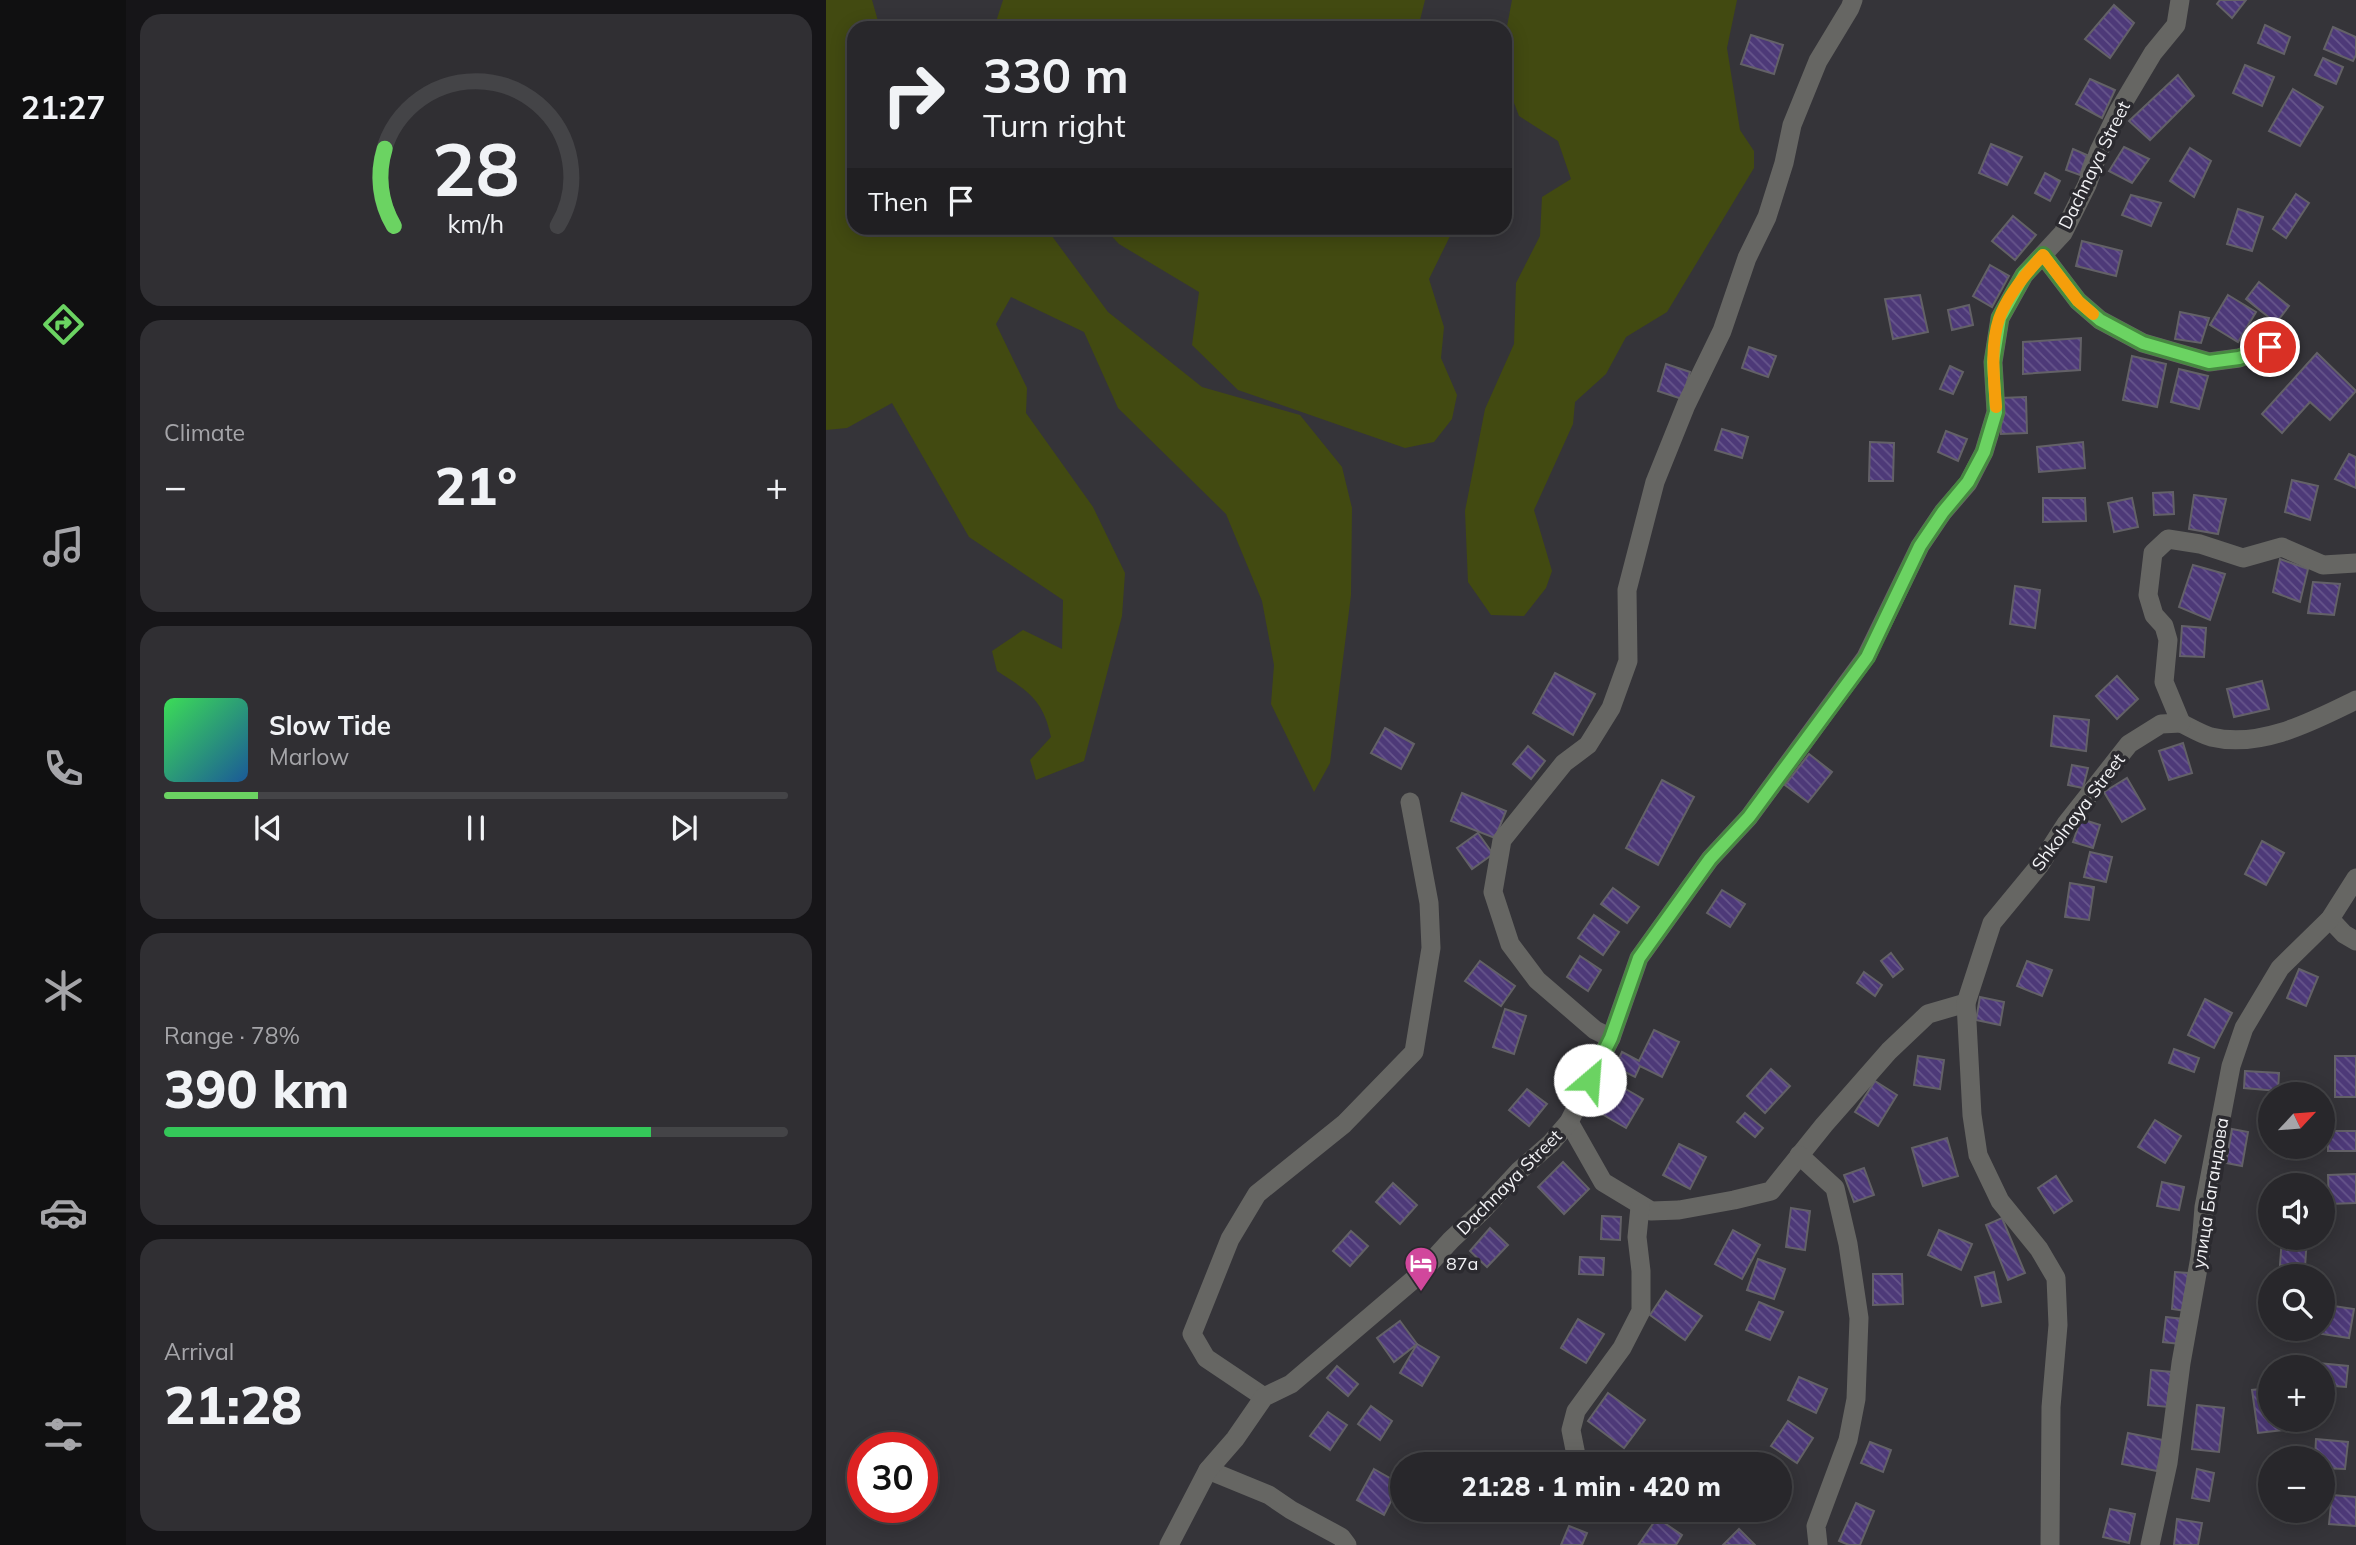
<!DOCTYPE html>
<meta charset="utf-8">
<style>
body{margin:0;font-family:Mulish,sans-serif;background:#302f33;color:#f1f3f6;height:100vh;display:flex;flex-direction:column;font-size:26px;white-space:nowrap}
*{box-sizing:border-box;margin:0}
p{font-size:23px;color:#a5a5a9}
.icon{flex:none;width:38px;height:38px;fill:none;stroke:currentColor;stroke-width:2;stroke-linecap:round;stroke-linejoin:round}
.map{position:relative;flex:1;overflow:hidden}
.drawer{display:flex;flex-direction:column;gap:14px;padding:14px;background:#161518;width:700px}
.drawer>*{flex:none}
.top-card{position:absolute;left:21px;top:21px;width:665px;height:214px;border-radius:21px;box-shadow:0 4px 18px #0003,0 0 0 2px #444447;background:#28272b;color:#f1f3f6;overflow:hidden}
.needle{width:46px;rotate:64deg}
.controls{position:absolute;left:1432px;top:1082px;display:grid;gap:14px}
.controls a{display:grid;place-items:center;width:77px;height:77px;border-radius:50%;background:#28272b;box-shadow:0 4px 18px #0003,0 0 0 2px #444447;font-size:35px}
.speed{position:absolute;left:21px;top:1432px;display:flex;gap:14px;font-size:35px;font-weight:700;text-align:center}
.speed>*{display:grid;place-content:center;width:91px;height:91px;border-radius:50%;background:#28272b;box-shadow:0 4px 18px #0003,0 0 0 2px #444447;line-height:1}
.speed .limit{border:10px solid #d22;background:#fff;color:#111}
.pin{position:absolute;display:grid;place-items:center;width:60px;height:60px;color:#fff;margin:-30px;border:4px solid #fff;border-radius:50%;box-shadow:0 2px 7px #0007}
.me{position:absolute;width:77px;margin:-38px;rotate:27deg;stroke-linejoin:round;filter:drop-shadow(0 0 5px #0008)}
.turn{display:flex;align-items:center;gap:24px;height:147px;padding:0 21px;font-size:32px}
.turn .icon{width:91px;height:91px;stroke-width:2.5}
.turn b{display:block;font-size:49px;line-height:60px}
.then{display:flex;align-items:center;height:66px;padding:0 21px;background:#0003;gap:14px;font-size:26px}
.big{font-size:52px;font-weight:800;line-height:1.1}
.drawer .card{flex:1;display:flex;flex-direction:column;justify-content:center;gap:10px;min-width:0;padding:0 24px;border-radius:21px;background:#302f33}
.drawer .dial{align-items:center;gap:0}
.dial svg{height:182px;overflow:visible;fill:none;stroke:#444447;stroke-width:7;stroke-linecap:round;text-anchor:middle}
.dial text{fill:#f1f3f6;stroke:none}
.song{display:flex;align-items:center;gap:21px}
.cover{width:84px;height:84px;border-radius:10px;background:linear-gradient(135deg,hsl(130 70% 55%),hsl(210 70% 35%))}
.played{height:7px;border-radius:4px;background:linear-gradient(90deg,#6bd362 15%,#444447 15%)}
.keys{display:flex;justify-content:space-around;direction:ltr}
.heat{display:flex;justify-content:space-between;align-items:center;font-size:38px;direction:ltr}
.charge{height:10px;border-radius:5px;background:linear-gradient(90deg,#34c759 78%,#444447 0)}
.trip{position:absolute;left:564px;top:1452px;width:402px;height:70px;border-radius:35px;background:#28272b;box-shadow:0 4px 18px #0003,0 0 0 2px #444447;font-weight:800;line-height:70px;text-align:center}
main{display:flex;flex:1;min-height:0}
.dock{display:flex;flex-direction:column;width:126px;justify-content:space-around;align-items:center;background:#101011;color:#a5a5a9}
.dock .icon{width:49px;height:49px}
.dock .selected{color:#6bd362}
.dock b{font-size:32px;color:#f1f3f6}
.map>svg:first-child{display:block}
.grass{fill:#424a11}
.building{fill:url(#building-back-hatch);stroke:#636167;stroke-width:2}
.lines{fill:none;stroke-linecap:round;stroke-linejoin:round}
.street{stroke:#666663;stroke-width:19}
.route-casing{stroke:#468940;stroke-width:18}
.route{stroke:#6bd362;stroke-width:12}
.slow{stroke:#f59e0b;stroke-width:12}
.labels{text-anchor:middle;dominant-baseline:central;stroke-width:7;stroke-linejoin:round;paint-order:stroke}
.street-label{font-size:18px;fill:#f2f2f5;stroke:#2b2a2f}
.poi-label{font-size:18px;fill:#f2f2f5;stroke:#2b2a2f;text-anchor:start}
</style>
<main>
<nav class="dock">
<b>21:27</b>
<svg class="icon selected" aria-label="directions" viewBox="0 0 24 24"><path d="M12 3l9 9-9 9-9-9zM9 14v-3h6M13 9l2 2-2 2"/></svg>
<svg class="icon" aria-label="music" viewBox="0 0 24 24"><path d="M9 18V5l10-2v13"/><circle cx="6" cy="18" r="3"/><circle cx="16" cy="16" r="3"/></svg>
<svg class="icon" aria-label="phone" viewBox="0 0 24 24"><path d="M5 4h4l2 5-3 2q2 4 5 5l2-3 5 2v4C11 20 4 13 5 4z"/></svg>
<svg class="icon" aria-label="climate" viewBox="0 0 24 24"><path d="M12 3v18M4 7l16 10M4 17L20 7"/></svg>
<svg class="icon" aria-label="car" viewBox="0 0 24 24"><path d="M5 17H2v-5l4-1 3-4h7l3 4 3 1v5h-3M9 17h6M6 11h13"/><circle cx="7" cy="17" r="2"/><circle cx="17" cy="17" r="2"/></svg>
<svg class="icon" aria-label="filters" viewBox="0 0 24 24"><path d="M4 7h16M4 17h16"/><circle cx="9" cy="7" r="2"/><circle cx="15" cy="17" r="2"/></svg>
</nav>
<section class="drawer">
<div class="card dial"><svg viewBox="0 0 100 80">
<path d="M14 69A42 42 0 1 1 86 69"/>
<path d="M14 69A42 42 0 0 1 10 35" stroke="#6bd362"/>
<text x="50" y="56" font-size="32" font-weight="700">28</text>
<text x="50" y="72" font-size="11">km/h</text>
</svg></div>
<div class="card"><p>Climate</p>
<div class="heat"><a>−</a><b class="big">21°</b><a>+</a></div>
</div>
<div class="card">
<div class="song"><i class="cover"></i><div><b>Slow Tide</b><p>Marlow</p></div></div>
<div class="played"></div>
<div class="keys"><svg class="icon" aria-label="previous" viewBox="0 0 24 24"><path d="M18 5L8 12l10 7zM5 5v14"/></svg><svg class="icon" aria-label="pause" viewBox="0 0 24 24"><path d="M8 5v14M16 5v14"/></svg><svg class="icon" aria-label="next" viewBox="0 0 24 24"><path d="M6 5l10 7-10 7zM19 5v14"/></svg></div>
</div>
<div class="card"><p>Range · 78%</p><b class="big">390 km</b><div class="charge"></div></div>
<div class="card"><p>Arrival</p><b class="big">21:28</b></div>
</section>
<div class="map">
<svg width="1530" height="1545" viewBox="0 0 1530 1545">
<defs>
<pattern id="building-back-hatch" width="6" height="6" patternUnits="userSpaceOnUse" patternTransform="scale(1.75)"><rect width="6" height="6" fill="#4d3978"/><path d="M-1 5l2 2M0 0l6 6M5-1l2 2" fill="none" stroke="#67568c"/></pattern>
</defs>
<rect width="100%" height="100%" fill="#353439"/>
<g class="grass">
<path d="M0,0h46l8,28h-26v200h192l62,84 94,75 98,28 42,52 10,41 -1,87 -21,168 -16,29 -43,-88 3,-39 -12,-64 -36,-87 -108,-106 -34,-76 -73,-35 -15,27 31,64 -1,25 67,94 32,66 -3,43 -38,145 -48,19 -6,-20 21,-23c-8,-38 -23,-46 -54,-66l-5,-20 31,-21 39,19 1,-49 -94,-63 -77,-134 -45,25 -21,2z"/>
<path d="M177,0h422l-7,28h-424z"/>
<path d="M686,0h225l-10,48 13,82 14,21v17l-87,144 -41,25 -20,37 -31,28 -2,22 -39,86 18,61 -6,17 -22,28 -33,-1 -23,-33 -3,-71 20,-102 29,-65 2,-61 24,-47 2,-39 29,-18 -13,-38 -39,-25 -8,-21 -6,-58z"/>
<path d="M278,228h352l-3,2 -24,49 15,48 -3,31 16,37 -5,24 -18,23 -29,6 -167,-58 -46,-45 7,-53 -80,-48z"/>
</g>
<g class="building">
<path d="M1394,0h26l-14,18 -15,-14z"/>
<path d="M1288,5l20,18 -24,35 -25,-19z"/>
<path d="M1439,25l25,12 -6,17 -26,-11z"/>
<path d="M1507,27l23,10v18l-3,6 -29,-12z"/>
<path d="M925,35l32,10 -9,29 -33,-10z"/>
<path d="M1497,58l20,9 -7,17 -21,-9z"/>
<path d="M1419,65l29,12 -12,29 -29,-13z"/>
<path d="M1352,75l16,21 -44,44 -21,-19z"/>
<path d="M1264,79l25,11 -13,28 -26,-14z"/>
<path d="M1467,89l30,18 -23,39 -31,-15z"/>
<path d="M1165,144l31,13 -15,28 -28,-12z"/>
<path d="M1298,147l25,12 -17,24 -23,-12z"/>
<path d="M1364,148l21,13 -17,36 -24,-16z"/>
<path d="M1247,149l14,6 -7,20 -14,-5z"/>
<path d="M1219,173l15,8 -10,20 -15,-8z"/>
<path d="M1470,194l13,9 -23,35 -13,-9z"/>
<path d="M1305,195l30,8 -10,23 -29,-11z"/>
<path d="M1412,209l25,8 -11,34 -25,-7z"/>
<path d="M1187,216l23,19 -21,25 -23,-19z"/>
<path d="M1256,241l40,10 -6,25 -40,-10z"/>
<path d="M1164,265l19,11 -17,31 -19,-11z"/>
<path d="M1433,282l30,24 -13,17 -30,-24z"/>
<path d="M1094,295l8,37 -35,7 -8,-40z"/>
<path d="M1402,295l28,17 -18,30 -28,-17z"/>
<path d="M1143,305l4,20 -21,5 -4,-20z"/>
<path d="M1354,312l29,6 -8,25 -26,-4z"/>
<path d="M1255,338l-1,32 -57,4v-32z"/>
<path d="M923,347l27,9 -8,21 -26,-9z"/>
<path d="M1491,353l39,38 -26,29 -20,-18 -28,31 -20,-19z"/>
<path d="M1306,356l34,8 -9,43 -34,-7z"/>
<path d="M840,364l24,8 -8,27 -24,-8z"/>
<path d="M1124,366l13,6 -10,22 -13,-5z"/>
<path d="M1353,369l29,7 -9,33 -28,-7z"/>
<path d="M1200,397l1,36 -26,1 -1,-36z"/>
<path d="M896,429l26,8 -6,21 -27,-8z"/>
<path d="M1120,431l21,8 -9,22 -20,-9z"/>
<path d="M1044,442l24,1 -1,38h-24z"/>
<path d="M1257,442l2,26 -46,4 -2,-25z"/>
<path d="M1523,454l7,3v31l-21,-9z"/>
<path d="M1466,480l26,6 -8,34 -25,-8z"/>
<path d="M1347,492l1,22 -20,1 -1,-22z"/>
<path d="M1368,495l32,4 -8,35 -29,-5z"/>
<path d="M1217,498h42l1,23 -43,1z"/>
<path d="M1306,498l6,29 -24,5 -6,-29z"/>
<path d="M1454,559l28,10 -8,33 -27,-10z"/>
<path d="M1367,565l32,9 -15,46 -31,-13z"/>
<path d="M1487,582l27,2 -6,31 -26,-2z"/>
<path d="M1189,586l25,4 -5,38 -25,-4z"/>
<path d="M1356,626l24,2 -2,29 -24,-1z"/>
<path d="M729,673l40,21 -22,41 -40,-22z"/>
<path d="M1291,676l21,23 -21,20 -21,-23z"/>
<path d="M1436,681l7,28 -35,8 -7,-28z"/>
<path d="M1228,716l35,4 -3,31 -35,-5z"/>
<path d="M559,728l29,16 -13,25 -30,-16z"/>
<path d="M1357,743l9,30 -23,7 -10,-29z"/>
<path d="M702,746l17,15 -14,18 -18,-15z"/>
<path d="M983,754l23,18 -24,30 -23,-17z"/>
<path d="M1246,765l16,3 -5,20 -15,-3z"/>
<path d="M1301,778l18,31 -23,13 -18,-30z"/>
<path d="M836,780l32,17 -36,68 -32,-17z"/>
<path d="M636,793l44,18 -11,27 -44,-17z"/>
<path d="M1255,819l19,6 -7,23 -20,-6z"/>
<path d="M652,833l15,21 -21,15 -15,-21z"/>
<path d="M1436,841l22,12 -18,32 -21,-11z"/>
<path d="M1264,852l22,5 -6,25 -22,-5z"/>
<path d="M1244,883l24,4 -5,33 -24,-3z"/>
<path d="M787,888l26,19 -12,16 -26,-19z"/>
<path d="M896,890l23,14 -15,23 -23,-14z"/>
<path d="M768,915l25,17 -16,23 -25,-17z"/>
<path d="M1065,953l12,16 -10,8 -12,-16z"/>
<path d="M754,956l21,14 -13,21 -21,-14z"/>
<path d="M654,961l35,25 -14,20 -36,-25z"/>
<path d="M1201,961l25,9 -10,26 -25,-10z"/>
<path d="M1473,969l19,8 -12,29 -19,-8z"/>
<path d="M1038,972l18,13 -7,11 -18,-13z"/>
<path d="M1154,997l24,5 -4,23 -24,-5z"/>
<path d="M1379,999l27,14 -18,35 -26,-13z"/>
<path d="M679,1009l21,7 -12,38 -21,-7z"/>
<path d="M828,1030l25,12 -17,35 -22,-11 -5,11 -20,-10 7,-15 17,9z"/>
<path d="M1348,1049l25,9 -5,14 -25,-9z"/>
<path d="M1092,1056l26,4 -4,29 -26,-4z"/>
<rect x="1509" y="1056" width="21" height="41"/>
<path d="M945,1069l19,17 -25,27 -18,-17z"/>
<path d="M1419,1071l34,2 -1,18 -34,-3z"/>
<path d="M1049,1081l22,14 -19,31 -23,-14z"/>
<path d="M791,1084l26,15 -17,29 -26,-15z"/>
<path d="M701,1089l20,15 -18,22 -20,-16z"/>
<path d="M919,1113l18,15 -8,9 -18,-15z"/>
<path d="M1329,1120l26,16 -16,27 -27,-16z"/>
<path d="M1406,1129l16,3 -6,34 -16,-3z"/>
<rect x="1502" y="1131" width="28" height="20"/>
<path d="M1121,1138l11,38 -35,10 -11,-38z"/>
<path d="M853,1144l27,13 -16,32 -27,-14z"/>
<path d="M737,1162l26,27 -25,25 -26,-27z"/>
<path d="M1038,1168l10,27 -20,7 -10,-27z"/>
<path d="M1530,1174v29l-27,1 -1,-29z"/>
<path d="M1230,1176l16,25 -18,12 -16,-25z"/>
<path d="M1336,1182l22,5 -5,23 -22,-4z"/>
<path d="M567,1183l24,22 -17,19 -24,-22z"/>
<path d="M965,1208l19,3 -5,39 -19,-3z"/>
<path d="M776,1216l19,1 -1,23 -19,-1z"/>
<path d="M1176,1218l23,55 -17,7 -22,-55z"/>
<path d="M664,1228l18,17 -21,22 -17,-16z"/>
<path d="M907,1230l27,15 -18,34 -27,-15z"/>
<path d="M1113,1230l33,14 -11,26 -33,-15z"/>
<path d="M525,1231l17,15 -18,20 -17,-15z"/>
<path d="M1456,1237h25l-2,30 -25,-2z"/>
<path d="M754,1257l24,1 -1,17 -24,-1z"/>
<path d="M932,1259l27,10 -11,30 -27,-9z"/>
<path d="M1168,1272l7,30 -19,4 -7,-29z"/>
<path d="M1349,1272l13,1 -2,38 -14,-2z"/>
<path d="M1047,1274h29l1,30 -30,1z"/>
<path d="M840,1291l36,25 -17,24 -35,-25z"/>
<path d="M933,1302l24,10 -13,28 -24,-10z"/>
<path d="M1501,1305l27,4 -5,29 -27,-4z"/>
<path d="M1340,1317l17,2 -3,25 -17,-2z"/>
<path d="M752,1319l26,15 -18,29 -25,-15z"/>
<path d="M574,1321l17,23 -23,18 -17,-24z"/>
<path d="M591,1344l22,13 -17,29 -22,-13z"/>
<path d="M1492,1363l30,3 -2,21 -24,-2v-18h-5z"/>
<path d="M511,1366l21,18 -10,12 -21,-18z"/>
<path d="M1325,1370l21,2 -3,35 -21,-2z"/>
<path d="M973,1377l28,12 -11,24 -28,-13z"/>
<path d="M1444,1388v31h12l1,11 -25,3 -6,-43z"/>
<path d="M782,1393l37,27 -21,28 -36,-27z"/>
<path d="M1371,1405l27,3 -5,44 -27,-3z"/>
<path d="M545,1406l21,15 -12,19 -22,-16z"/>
<path d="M502,1412l19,13 -17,25 -20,-14z"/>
<path d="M962,1421l25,17 -16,25 -26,-17z"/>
<path d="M1302,1433l35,7 -6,31 -35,-7z"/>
<path d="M1490,1439l32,3 -3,27 -23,-1v-10h-7z"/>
<path d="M1044,1442l21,8 -8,22 -22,-9z"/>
<path d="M548,1469l26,15 -16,31 -27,-15z"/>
<path d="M1371,1469l17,4 -5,28 -17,-3z"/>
<path d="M1506,1495l24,2v29l-27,-2z"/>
<path d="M1030,1503l18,8 -14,34h-11l-10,-4z"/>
<path d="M1284,1509l25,5 -6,29 -26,-6z"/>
<path d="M591,1510h20l-5,9z"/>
<path d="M831,1518l25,17 -6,10 -37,-1z"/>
<path d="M1351,1519l25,4 -4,22h-24z"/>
<path d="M743,1526l18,7 -5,12h-21z"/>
<path d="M913,1529l16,16h-32z"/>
</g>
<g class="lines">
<g class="street">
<path d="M1217,255l35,46 22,19 43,23 66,19 30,-4 31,-11"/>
<path d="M1355,723c10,5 20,11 30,14 50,12 102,-16 145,-37"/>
<path d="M1504,919l14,15 12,7"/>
<path d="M785,1038l-16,-8 -58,-50 -27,-36 -17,-52 9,-52 62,-77 24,-18 23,-37 17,-47 -1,-71 28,-108 31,-77 36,-74 25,-73 20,-41 17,-54 8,-38 26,-64 32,-53 3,-8"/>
<path d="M743,1122l34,60 48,29 28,-1 55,-10 37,-9 53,-66 65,-74 39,-37 38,-11"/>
<path d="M973,1155l36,33 13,56 11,74 -3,81 -8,41 -32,86 2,19"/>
<path d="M438,1397l-58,-39 -14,-24 38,-95 27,-45 87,-70 70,-72 17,-104 -2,-45 -19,-101"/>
<path d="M752,1465l-7,-35 5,-19 46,-63 19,-37v-40l-4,-34 3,-30"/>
<path d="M382,1470l61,25 22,15 50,27 6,8"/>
<path d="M343,1545l39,-75 27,-31 29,-42 27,-13 129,-110 31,-34 31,-29 37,-40 32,-28 18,-21 42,-84 28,-80 71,-99 39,-42 117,-160 54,-111 23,-34 25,-29 16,-31 12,-40 -3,-50 7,-44 24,-43 39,-42 24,-48 12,-34 20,-41 34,-57 23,-28 4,-25"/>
<path d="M1224,1545l1,-138 7,-82 -2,-47 -17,-29 -39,-48 -22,-46 -6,-40 -6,-112 26,-80 47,-57 27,-42 63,-80 32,-20 20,-1 -17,-41 4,-42 -4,-14 -10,-11 -6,-20 5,-42 15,-14 32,5 43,14 39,-11 41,18 33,-2"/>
<path d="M1324,1545l18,-82 13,-100 19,-106 4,-50 27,-141 13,-38 36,-60 50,-49 26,-41"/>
</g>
</g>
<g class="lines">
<defs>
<path id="route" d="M764,1080l21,-42 28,-80 71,-99 39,-42 118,-160 53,-111 23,-34 25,-30 16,-30 12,-40 -3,-50 7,-44 24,-43 19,-20 35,46 22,19 43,23 66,19 30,-4 31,-11"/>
</defs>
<use href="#route" class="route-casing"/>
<use href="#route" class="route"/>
<path class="slow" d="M1170,407c-2,-29 -6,-60 3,-88 8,-23 28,-47 44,-64l35,46 15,13"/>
</g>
<defs>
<symbol id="hotel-pin" viewBox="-11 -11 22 30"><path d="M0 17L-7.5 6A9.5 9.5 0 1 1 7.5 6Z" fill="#d1479c" stroke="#2b2a2f"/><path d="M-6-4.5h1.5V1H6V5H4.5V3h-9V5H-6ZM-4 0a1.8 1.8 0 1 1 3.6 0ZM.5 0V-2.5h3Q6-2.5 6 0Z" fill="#fff"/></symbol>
</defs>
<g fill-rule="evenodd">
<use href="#hotel-pin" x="576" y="1244" width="38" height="52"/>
</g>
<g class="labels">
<g class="street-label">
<text transform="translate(1268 165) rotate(-64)">Dachnaya Street</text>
<text transform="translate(1252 812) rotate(-53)">Shkolnaya Street</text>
<text transform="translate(683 1182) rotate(-45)">Dachnaya Street</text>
<text transform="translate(1384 1193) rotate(-81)">улица Багандова</text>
</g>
<g class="poi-label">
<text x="620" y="1263">87а</text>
</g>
</g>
</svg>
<div class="controls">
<a><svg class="needle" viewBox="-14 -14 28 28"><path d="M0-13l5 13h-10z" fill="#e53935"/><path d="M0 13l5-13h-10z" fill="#a5a5a9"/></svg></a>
<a><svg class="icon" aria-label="sound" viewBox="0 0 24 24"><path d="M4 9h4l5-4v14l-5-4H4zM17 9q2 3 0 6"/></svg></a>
<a><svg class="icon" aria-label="search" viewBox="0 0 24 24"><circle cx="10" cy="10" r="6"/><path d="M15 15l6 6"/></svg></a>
<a>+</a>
<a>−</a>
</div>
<div class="speed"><div class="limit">30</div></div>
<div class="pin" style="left:1444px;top:347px;background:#d93025"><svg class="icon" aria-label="arrive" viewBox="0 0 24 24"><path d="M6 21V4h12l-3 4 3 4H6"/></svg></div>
<svg class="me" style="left:764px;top:1080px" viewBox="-20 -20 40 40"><circle r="19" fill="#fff"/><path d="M0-13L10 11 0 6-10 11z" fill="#6bd362"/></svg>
<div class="trip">21:28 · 1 min · 420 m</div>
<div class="top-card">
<div class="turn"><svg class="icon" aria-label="right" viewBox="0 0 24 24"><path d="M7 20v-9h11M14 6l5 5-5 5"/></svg><div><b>330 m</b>Turn right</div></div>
<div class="then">Then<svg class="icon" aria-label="arrive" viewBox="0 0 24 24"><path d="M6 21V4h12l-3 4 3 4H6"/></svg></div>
</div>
</div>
</main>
